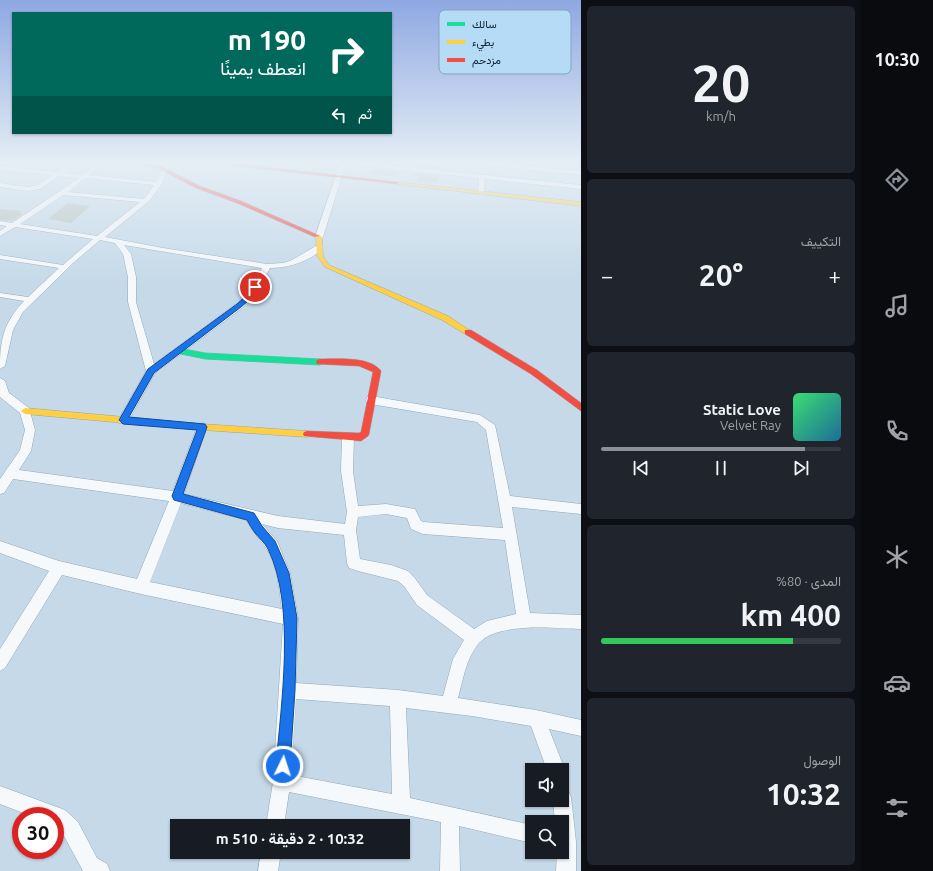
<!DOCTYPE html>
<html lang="ar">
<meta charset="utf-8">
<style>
body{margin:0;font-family:Ubuntu,Vazirmatn,sans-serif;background:#20242c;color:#f1f3f6;direction:rtl;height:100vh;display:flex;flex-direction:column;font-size:15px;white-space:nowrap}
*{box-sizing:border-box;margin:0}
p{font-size:13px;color:#9ea1a6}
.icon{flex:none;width:22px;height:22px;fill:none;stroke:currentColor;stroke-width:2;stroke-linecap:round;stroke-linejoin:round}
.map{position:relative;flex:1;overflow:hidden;direction:ltr}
.panel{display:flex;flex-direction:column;gap:6px;padding:6px;background:#0d0f14;width:280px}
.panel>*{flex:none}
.banner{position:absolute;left:12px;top:12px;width:380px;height:122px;border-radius:0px;box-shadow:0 1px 3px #0004;direction:rtl;background:#00695c;color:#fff;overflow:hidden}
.controls{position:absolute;left:525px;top:763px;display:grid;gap:8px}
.controls a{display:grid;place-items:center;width:44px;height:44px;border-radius:0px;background:#171b24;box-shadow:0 1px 3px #0004;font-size:20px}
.speed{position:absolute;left:12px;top:807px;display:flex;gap:8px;font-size:20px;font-weight:700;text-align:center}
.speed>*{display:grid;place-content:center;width:52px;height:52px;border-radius:50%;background:#171b24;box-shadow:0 1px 3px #0004;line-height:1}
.speed .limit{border:6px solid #d22;background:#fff;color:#111}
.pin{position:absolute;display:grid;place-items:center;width:34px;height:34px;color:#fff;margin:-17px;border:2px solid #fff;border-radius:50%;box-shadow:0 1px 4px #0007}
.me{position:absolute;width:44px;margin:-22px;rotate:4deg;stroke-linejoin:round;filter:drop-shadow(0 0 3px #0008)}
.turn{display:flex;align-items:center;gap:14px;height:84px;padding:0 20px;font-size:18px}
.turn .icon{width:52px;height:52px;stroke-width:2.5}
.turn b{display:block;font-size:28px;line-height:34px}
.then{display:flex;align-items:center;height:38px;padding:0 20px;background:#0003;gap:8px;font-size:15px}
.big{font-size:30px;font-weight:700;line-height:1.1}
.panel .tile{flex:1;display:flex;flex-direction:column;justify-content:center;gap:6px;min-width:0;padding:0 14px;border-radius:6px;background:#20242c}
.panel .dial{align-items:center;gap:0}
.dial b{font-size:52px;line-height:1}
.song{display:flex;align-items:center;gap:12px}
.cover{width:48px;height:48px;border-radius:6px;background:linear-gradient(135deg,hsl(140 70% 55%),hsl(200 70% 35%))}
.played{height:4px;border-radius:2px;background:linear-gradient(90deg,#8c9099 85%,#363941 85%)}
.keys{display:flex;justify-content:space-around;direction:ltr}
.heat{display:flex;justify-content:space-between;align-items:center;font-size:22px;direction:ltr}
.charge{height:6px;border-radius:3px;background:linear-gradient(90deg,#34c759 80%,#363941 0)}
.trip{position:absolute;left:170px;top:819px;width:240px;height:40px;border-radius:0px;background:#171b24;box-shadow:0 1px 3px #0004;font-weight:700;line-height:40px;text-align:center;direction:rtl}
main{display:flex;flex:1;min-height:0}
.menu{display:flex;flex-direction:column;width:72px;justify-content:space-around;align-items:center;background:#090b0e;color:#9ea1a6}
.menu .icon{width:28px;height:28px}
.menu .active{color:#8c9099}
.menu b{font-size:18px;color:#f1f3f6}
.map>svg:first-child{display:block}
.building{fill:#b7c3bd}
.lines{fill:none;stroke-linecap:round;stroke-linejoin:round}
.street-casing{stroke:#92a7b6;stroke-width:1}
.fast-casing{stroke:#92a7b6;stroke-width:1}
.slow-casing{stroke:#92a7b6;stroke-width:1}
.jam-casing{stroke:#92a7b6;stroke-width:1}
.street{fill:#f6f9fc;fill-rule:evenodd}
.fast{fill:#16e098;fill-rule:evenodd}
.slow{fill:#ffcf43;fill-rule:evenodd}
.jam{fill:#f24e42;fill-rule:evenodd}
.route{fill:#1a73e8;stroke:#114b97}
.key{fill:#b6dbf7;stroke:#83a5bd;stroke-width:1}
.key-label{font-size:11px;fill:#0b2637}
</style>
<main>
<nav class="menu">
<b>10:30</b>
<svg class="icon active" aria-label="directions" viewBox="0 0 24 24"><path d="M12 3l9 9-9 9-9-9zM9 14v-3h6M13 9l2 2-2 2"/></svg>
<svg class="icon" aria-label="music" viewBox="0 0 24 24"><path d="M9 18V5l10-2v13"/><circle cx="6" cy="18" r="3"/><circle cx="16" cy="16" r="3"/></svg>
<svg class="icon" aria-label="phone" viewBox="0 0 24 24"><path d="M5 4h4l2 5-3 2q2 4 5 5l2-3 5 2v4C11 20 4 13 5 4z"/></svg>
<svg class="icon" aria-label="climate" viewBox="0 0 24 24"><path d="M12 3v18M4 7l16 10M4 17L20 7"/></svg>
<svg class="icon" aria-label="car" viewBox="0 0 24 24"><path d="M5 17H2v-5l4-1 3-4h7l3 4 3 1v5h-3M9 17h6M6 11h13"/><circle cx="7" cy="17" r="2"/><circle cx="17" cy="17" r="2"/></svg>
<svg class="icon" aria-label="filters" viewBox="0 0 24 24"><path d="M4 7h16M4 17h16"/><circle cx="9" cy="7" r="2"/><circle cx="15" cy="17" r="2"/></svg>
</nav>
<section class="panel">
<div class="tile dial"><b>20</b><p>km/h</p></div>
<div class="tile"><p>التكييف</p>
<div class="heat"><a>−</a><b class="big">20°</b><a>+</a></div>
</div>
<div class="tile">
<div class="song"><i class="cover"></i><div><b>Static Love</b><p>Velvet Ray</p></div></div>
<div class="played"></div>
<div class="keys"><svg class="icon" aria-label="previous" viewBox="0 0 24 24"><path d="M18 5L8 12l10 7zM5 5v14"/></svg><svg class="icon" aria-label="pause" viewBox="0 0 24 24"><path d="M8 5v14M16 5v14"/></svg><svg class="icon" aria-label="next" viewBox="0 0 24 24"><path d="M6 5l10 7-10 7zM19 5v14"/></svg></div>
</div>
<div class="tile"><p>المدى · 80%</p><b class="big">400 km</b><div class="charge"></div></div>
<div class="tile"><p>الوصول</p><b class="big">10:32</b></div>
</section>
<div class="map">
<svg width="581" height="871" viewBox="0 0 581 871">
<rect width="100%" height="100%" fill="#c5d9e8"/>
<g class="building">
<path d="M415,164l12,1 1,-1 13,1 -1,4 -26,-3z"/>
<path d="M372,168l25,3 -1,6 -25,-3z"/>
<path d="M412,173l27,2 -2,8 -20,-2 1,-5 -7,-1z"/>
<path d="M68,203l22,3 -19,17 -23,-4z"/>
<path d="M0,209l22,2 -3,2 4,1 -11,7 -12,-1z"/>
</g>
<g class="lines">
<defs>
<g id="street">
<path d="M69,163h6l-12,10 20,2 16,-12h6l-16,12 67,7 6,-13 5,1 -5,14 -13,17 -44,36 58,11 104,16 16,-1 9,-3 24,-14h6l1,2c-14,14 -35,20 -53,20l-15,28 -13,12 -87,65 -28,50h-8l-1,-3 28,-49 -18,-69v-25l-5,-23 -8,-11 -15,-3 -27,23 -50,49 -10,18 -8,36 -5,3c0,-28 3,-46 24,-68l-24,-4v-4l28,4 31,-29 -59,-9v-4l63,10 30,-26 -78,-12 -15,9v-5l7,-5 -7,-1v-4l12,2 67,-45 -20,-2 -19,13 -12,2 -28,-4v-4l28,4 10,-2 14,-10 -52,-5v-4l56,6zM85,178l69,7 -10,14 -76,-7zM63,195l77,7 -43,34 -77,-12zM124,245l138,23 -13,25 -13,11 -82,60 -18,-62v-25l-5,-23z"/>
<path d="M340,163h6l-23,74 -1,2h-6l-1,-2z"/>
<path d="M350,163h18l213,22v4l-96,-10 -1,14 -3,2 -3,-2 1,-15 -126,-13z"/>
<path d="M476,163h19l86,8v4l-102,-10z"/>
<path d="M0,378l5,3 4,12 20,15 6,22 -4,21 -12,19 154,21 24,-64 1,-3 4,-1 4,1 1,3 -23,67 94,22 67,8 2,-12 -6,-41 1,-34 2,-3 4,-1 4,1 2,3 -1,34 5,35 28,-2 29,5 6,12 3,1 79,6 -17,-98 -9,-8 -106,-18 -4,-1 -1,-3 1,-3 4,-1 109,19 15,10 15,71 71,8v10l-69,-7 18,106 51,2v14c-27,-1 -83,-7 -102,14 -13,15 -16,37 -21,55l78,12 45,10v16l-32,-7 16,41 -3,6v-6h-15l-16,-44 -59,-10 -66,-8 4,90 122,27v18l-73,-17 1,45h-20l1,-49 -152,-30 -5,34h-18l7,-44 10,-158 -142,-30 -79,-19 -57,93 -5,3v-22l49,-78 -49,-18v-12l59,20 78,18 32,-78 -156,-22 -9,14 -4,1v-15l20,-29 5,-20 -5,-17 -20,-16zM181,503l65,17c6,11 14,19 20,28 12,17 13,41 16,61l-132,-27zM386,514l21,4 4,11 12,5 82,6 11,74 -29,7 -13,8 -47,-34 -13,-18 -6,-6 -17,-6 -31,-6 -4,-29 2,-13zM262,524l16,4 66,7 3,28 2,5 9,3 40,10 6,5 13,19 47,35 -11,19 -10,37 -45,-6 -102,-7 2,-65 -8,-45 -13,-32zM296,699l94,7 2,88 -101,-19z"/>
<path d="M0,786l65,24 13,12 19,36 10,6 3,7h-27l-19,-35 -9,-9v-11h-24l-31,-12z"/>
<path d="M562,788l6,3 3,6 5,45v29h-20l1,-19h5v-30h-7l-2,-22h9z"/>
<path d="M261,852h20l-3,19h-20z"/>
</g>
<path id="fast" d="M179,348l26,5 115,6 4,3 -4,3 -115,-6 -29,-6 -1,-2z"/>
<g id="slow">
<path d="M397,182l184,20v4l-186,-22v-1z"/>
<path d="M317,234l5,3 1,19 6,9 119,51 24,16 -1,2h-6l-23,-14 -117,-53 -8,-11 -1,-18 -2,-2z"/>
<path d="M25,408l177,16 105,7 3,1 1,2 -1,2 -3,1 -105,-7 -177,-16 -4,-3z"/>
</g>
<g id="jam">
<path d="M137,163l23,3 40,20 41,15 79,35 -5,1 -78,-34 -41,-15 -39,-20z"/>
<path d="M217,163h13l167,19 2,1 -2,1 -178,-20z"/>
<path d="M465,330h6l66,40 44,33v8l-50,-37 -66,-40z"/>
<path d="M320,359c17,0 50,-3 61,12l-12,63 -1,2 -7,5 -57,-5 -1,-2 1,-2 3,-1 52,2 2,-1 12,-60 -14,-6 -42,-2 -1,-2 1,-2z"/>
</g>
</defs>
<use href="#street" class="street-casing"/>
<use href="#fast" class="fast-casing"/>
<use href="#slow" class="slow-casing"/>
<use href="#jam" class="jam-casing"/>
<use href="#street" class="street"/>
<use href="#fast" class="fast"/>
<use href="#slow" class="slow"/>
<use href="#jam" class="jam"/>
</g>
<linearGradient id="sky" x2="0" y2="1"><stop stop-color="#8ea8e2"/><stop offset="0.57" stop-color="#e5eef5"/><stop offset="1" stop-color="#e5eef5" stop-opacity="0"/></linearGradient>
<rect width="581" height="285" fill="url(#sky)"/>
<path class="route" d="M253,285l6,2 -5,9 -13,11 -87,66 -25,44 76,7 2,3 -24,67 71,19 8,13 13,15 14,32 8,45 -2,72 -5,76 -2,5 -5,3 -5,-3 -2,-5c5,-62 20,-160 -8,-217 -3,-6 -9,-11 -13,-16 -3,-4 -6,-9 -8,-13l-73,-20 -2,-4 25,-66 -74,-6 -4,-4 29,-51 89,-65 12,-11z"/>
<rect x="439" y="10" width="132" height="64" rx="6" class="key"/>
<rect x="447" y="22" width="18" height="4" fill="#16e098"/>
<rect x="447" y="40" width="18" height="4" fill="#ffcf43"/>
<rect x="447" y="58" width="18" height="4" fill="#f24e42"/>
<g class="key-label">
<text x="472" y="28">سالك</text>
<text x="472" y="46">بطيء</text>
<text x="472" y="64">مزدحم</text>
</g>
</svg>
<div class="controls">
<a><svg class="icon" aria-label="sound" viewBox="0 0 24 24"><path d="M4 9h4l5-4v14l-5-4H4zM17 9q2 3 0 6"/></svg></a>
<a><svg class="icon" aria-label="search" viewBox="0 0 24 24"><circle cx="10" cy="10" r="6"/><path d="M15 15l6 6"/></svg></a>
</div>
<div class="speed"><div class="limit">30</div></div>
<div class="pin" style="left:255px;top:287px;background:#d93025"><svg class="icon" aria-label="arrive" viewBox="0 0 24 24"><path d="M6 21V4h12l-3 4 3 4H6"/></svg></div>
<svg class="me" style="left:283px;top:766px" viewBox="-20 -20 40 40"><circle r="17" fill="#1a73e8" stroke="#fff" stroke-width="3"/><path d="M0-11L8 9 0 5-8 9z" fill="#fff"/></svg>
<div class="trip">10:32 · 2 دقيقة · 510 m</div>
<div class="banner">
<div class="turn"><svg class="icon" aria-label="right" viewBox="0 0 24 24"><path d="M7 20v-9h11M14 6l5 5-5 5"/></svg><div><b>190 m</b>انعطف يمينًا</div></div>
<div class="then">ثم<svg class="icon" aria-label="left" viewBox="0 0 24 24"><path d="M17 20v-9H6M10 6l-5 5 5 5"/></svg></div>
</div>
</div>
</main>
